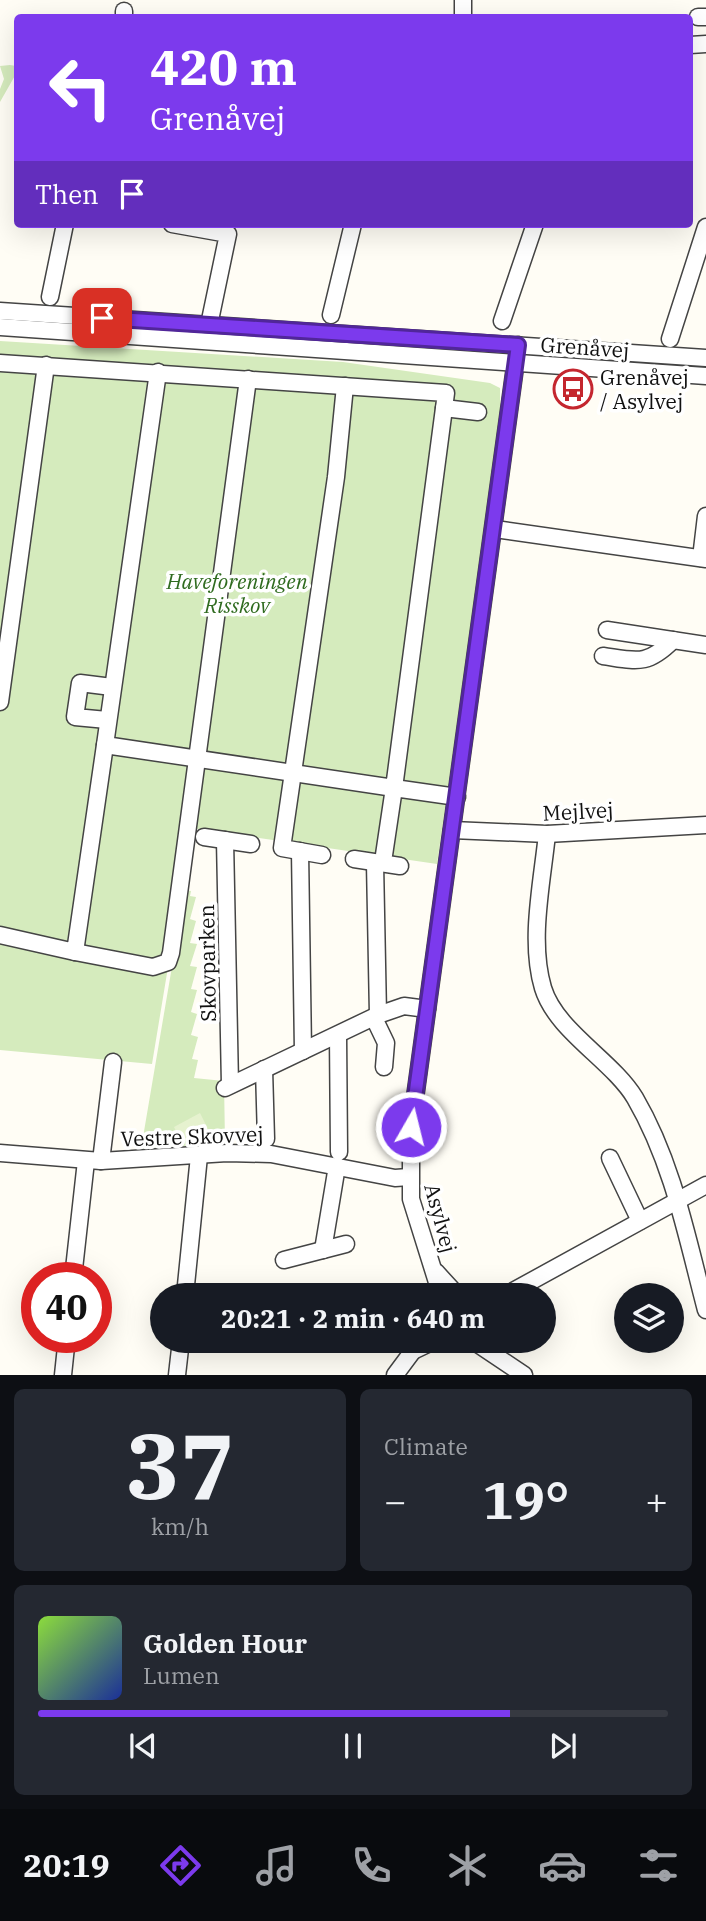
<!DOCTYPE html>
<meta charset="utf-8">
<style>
body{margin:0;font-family:"IBM Plex Serif",serif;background:#242831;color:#f1f3f6;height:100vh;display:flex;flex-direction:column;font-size:26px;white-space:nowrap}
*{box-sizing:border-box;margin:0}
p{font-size:23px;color:#9ea1a6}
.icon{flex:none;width:38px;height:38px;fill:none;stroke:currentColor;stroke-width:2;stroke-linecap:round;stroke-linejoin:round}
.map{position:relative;height:1375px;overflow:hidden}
.panel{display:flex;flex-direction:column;gap:14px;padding:14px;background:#0d0f14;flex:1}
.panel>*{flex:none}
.top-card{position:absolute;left:14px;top:14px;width:679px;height:214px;border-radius:7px;box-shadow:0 7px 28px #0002;background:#7c3aed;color:#fff;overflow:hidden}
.buttons{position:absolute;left:614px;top:1283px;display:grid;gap:14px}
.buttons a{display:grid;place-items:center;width:70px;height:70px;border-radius:50%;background:#171b24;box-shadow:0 7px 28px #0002;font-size:35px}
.speed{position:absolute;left:21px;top:1262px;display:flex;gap:14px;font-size:35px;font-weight:700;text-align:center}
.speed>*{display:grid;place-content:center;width:91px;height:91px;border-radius:50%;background:#171b24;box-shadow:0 7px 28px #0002;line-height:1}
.speed .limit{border:10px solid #d22;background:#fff;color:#111}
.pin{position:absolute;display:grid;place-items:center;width:60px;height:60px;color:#fff;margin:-30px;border-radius:14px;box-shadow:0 4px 10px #0006}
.me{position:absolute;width:77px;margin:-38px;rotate:8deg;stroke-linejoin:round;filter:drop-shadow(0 0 5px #0008)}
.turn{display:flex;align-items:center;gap:24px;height:147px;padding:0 21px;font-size:32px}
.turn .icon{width:91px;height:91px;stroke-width:2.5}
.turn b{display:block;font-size:49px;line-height:60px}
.then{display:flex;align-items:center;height:66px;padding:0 21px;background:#0003;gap:14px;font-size:26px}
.big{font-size:52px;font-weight:800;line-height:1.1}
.panel .card{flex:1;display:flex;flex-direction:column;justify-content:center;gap:10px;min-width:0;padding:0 24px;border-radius:10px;background:#242831}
.panel .dial{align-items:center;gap:0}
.dial b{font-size:91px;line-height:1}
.song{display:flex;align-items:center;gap:21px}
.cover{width:84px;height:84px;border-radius:10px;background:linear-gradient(135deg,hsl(90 70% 55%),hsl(230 70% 35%))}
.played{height:7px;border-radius:4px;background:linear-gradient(90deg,#7c3aed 75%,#363941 75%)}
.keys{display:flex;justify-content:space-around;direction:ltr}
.heat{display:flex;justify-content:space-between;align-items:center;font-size:38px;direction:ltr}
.panel .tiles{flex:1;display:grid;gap:14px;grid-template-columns:1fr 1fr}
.card:last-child{grid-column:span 2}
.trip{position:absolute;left:150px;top:1283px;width:406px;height:70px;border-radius:35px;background:#171b24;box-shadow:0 7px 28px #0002;font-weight:800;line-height:70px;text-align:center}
.tab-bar{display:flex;height:112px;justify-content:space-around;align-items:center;background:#090b0e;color:#9ea1a6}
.tab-bar .icon{width:49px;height:49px}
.tab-bar .selected{color:#7c3aed}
.tab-bar b{font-size:32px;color:#f1f3f6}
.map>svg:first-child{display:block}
.green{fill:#d5ebbd}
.pitch{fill:#e6f2cf}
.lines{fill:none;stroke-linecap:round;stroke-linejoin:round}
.minor-casing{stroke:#444;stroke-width:19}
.minor{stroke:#fff;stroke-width:16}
.route-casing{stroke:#51269a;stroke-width:18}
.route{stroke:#7c3aed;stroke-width:12}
.labels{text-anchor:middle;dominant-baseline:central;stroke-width:7;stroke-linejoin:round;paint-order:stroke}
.street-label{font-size:21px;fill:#111;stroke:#fff}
.poi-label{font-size:21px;fill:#111;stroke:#fff;text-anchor:start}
.park-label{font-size:21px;font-style:italic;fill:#2f6b1f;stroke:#fff}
</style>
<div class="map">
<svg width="706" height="1375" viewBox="0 0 706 1375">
<rect width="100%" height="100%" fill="#fffdf5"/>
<g class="green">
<path d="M10,65l6,1 1,6 -17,30v-13l4,-10 -4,-13z"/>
<path d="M0,341l343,21 147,21 10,5v33l-63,443 -246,-36 -39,236 -152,-14z"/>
<path d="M185,890l6,1 -1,5 6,1 -6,22 6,2 -6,22 7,1 -7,22 7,1 -6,22 6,1 -6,22 6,2 -6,21 7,2 -6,22 6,1 -4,18 30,3 1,62 -84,6z"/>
</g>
<path class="pitch" d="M200,1113l8,16 -26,14 -8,-16z"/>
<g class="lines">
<defs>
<g id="minor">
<path d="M698,17h8"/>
<path d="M124,18v-7"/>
<path d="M463,18v-18"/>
<path d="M690,45l16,-1"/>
<path d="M172,224l56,10 -19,91"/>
<path d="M50,297l15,-73"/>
<path d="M0,311l706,47"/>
<path d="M331,315l22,-91"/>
<path d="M502,321l33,-97"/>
<path d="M0,327l706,49"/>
<path d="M670,339l36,-112"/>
<path d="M0,363l446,30 -52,395 -289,-43 -30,207 -75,-17"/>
<path d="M444,408l34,4"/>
<path d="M495,529l211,30"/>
<path d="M701,558l5,-42"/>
<path d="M607,630l99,15"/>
<path d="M603,656c34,5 44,10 70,-16"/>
<path d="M0,702l46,-337"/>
<path d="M107,720l-32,-3 5,-34 32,4"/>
<path d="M105,745l53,-373"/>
<path d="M452,830l95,4 159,-9"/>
<path d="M547,834c-5,49 -18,107 -4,154 13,43 69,72 92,110 38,65 52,140 71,212"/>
<path d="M204,837l47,7"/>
<path d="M225,840l5,245"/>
<path d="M300,851l3,200"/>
<path d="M322,855l-40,-7 54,-371 9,-91"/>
<path d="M384,855l10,-67 63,9"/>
<path d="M354,859l46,7"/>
<path d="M375,863l3,152"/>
<path d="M75,952l78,15 15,-5 3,-9 77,-574"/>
<path d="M374,1018l12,25 -2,24"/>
<path d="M338,1035l1,117"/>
<path d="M264,1069l2,70"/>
<path d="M225,1088l153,-73 26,-9 23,3"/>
<path d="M0,1153l101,8 126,-8 44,1 124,24 14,-1"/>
<path d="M610,1158l30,63"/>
<path d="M101,1161l12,-99"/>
<path d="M323,1250l14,-84"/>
<path d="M284,1260l62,-16"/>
<path d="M436,1272l21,23"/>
<path d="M73,1278l13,-117"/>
<path d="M185,1295l14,-139"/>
<path d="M441,1295l-30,-96v-72l107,-782"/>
<path d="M506,1295l200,-110"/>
<path d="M472,1340l52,35"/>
<path d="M415,1350l21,-10"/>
<path d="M63,1375l4,-38"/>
<path d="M177,1375l4,-35"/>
<path d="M395,1375l26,-35"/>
</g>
</defs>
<use href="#minor" class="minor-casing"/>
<use href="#minor" class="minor"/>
</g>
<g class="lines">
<defs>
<path id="route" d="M102,318l416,27 -107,782"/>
</defs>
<use href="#route" class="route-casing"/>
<use href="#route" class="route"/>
</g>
<defs>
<symbol id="bus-ring" viewBox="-11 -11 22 22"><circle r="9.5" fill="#fff" stroke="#c4262e" stroke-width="1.5"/><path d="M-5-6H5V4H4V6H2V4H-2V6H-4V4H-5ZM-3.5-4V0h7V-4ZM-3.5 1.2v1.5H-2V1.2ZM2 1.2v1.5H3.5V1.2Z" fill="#c4262e"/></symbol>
</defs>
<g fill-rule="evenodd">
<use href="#bus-ring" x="551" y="367" width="44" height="44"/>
</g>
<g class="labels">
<g class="street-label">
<text transform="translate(585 347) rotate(4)">Grenåvej</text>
<text transform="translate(578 811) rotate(-3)">Mejlvej</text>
<text transform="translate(207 963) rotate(-91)">Skovparken</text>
<text transform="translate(192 1136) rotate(-2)">Vestre Skovvej</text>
<text transform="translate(441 1218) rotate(75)">Asylvej</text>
</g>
<g class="poi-label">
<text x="600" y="377">Grenåvej<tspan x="600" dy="24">/ Asylvej</tspan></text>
</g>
<g class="park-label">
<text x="237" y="581">Haveforeningen<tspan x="237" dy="24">Risskov</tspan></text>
</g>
</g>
</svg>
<div class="buttons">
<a><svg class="icon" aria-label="layers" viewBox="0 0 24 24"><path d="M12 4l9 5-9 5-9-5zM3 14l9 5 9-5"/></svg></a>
</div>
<div class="speed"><div class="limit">40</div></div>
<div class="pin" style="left:102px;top:318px;background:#d93025"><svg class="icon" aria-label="arrive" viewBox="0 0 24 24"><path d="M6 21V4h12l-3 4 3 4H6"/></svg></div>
<svg class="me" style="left:411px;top:1127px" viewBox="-20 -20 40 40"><circle r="17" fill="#7c3aed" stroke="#fff" stroke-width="3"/><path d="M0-11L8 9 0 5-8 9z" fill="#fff"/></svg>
<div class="trip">20:21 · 2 min · 640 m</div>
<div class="top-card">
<div class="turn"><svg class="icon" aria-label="left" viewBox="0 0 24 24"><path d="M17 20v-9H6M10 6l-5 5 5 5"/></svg><div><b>420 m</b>Grenåvej</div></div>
<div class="then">Then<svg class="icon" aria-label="arrive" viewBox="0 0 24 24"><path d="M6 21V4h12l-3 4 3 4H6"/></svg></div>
</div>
</div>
<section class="panel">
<div class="tiles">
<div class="card dial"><b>37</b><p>km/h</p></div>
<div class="card"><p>Climate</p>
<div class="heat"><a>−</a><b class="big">19°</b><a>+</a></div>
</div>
<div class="card">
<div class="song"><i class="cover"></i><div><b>Golden Hour</b><p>Lumen</p></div></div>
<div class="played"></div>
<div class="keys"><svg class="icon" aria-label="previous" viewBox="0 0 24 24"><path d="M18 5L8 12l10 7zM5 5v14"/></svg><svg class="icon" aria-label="pause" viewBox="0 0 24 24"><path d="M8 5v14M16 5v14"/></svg><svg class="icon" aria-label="next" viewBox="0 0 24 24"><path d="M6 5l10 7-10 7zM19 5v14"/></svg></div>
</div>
</div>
</section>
<nav class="tab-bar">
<b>20:19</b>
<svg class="icon selected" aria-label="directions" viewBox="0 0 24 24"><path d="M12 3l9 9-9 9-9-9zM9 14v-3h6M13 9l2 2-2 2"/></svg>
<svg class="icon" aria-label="music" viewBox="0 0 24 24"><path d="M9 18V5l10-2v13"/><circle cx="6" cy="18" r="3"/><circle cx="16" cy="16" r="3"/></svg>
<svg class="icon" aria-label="phone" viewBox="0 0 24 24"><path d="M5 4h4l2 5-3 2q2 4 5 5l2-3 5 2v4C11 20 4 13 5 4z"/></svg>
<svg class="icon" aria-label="climate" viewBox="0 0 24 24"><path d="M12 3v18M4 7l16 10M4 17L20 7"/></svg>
<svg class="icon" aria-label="car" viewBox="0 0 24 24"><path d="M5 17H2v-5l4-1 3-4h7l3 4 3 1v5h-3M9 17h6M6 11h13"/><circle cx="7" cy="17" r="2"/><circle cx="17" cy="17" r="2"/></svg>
<svg class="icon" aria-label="filters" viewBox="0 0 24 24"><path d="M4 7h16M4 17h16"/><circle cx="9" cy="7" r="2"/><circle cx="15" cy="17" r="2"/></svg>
</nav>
